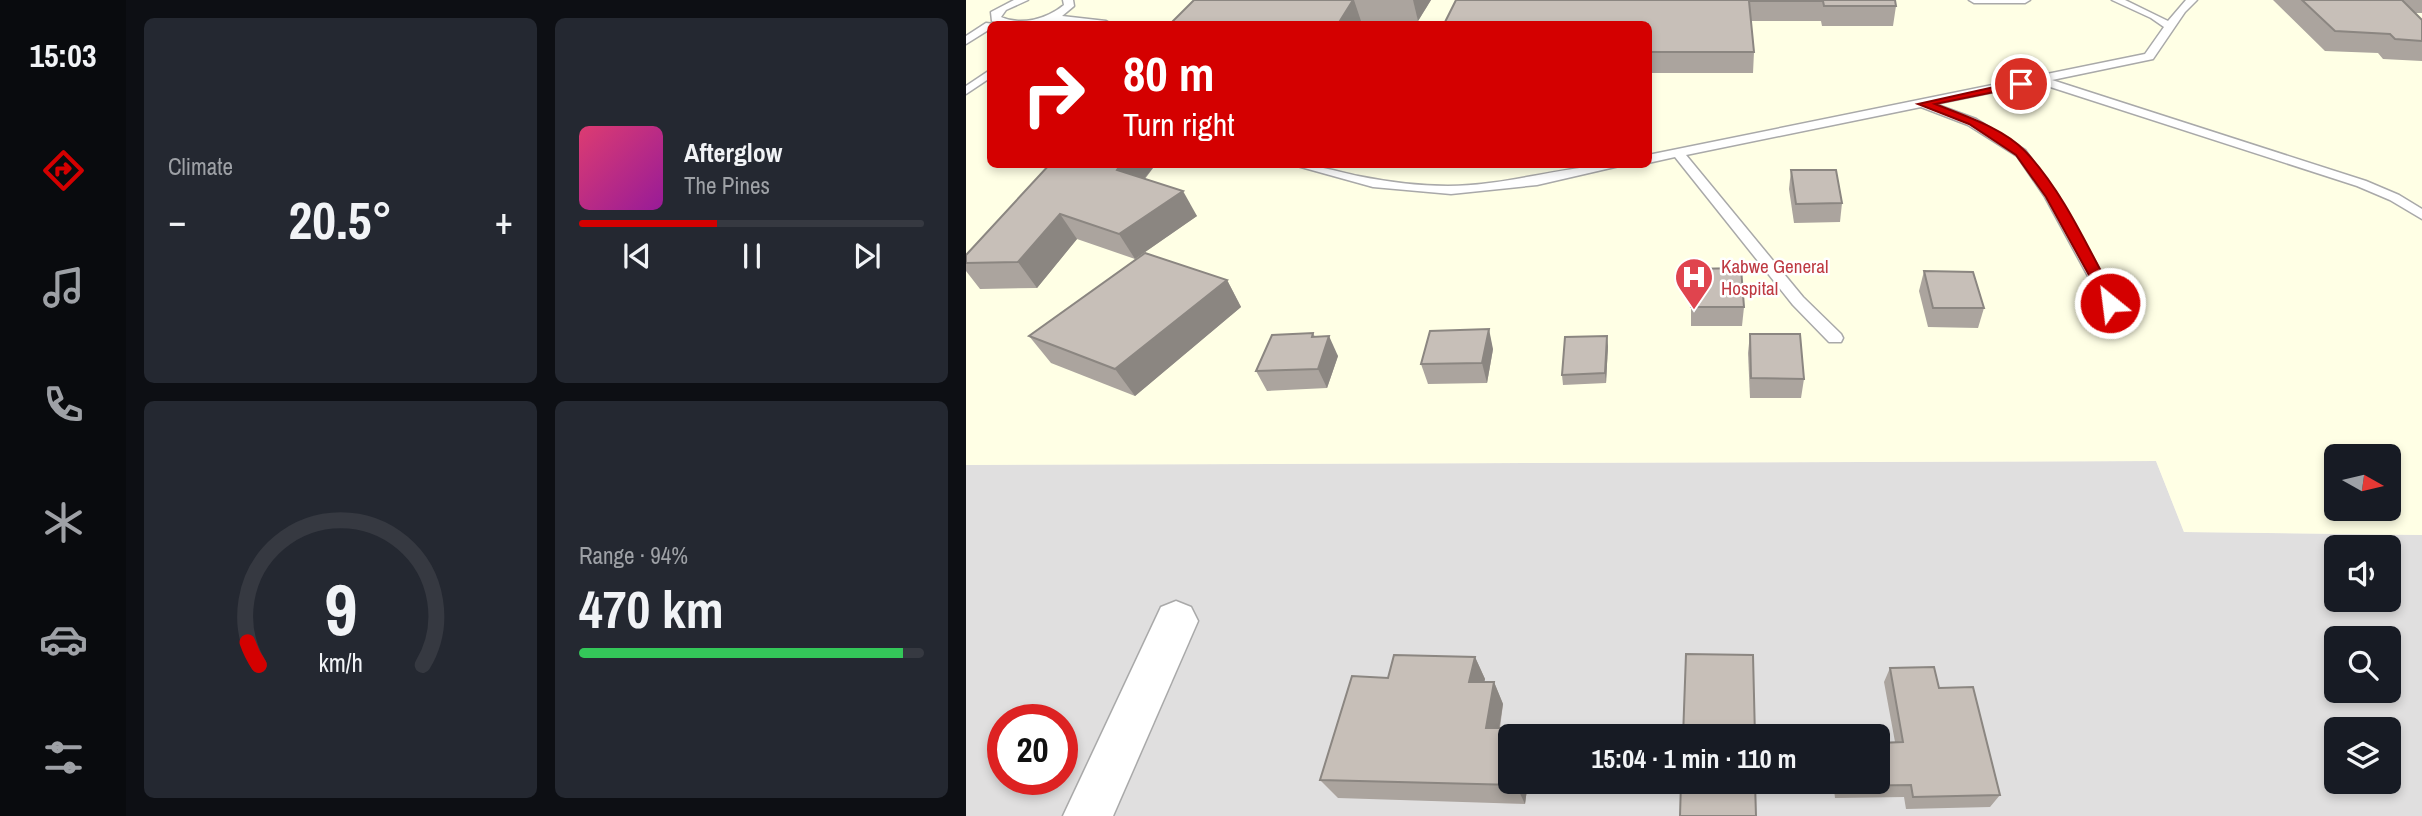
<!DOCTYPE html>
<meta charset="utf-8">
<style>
body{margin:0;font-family:"Archivo Narrow",sans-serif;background:#242831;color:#f1f3f6;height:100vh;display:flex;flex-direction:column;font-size:26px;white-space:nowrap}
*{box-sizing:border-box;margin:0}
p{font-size:23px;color:#9ea1a6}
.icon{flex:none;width:38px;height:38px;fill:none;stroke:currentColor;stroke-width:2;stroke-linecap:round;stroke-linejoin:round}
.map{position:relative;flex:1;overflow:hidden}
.details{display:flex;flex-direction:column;gap:18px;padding:18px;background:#0d0f14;width:840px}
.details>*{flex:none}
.hud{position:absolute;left:21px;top:21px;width:665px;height:147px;border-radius:10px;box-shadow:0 4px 10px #0003;background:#d40000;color:#fff;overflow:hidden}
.needle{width:46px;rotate:98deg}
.buttons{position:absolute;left:1358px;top:444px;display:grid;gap:14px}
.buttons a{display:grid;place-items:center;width:77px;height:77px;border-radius:10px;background:#171b24;box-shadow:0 4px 10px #0003;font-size:35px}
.speed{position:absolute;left:21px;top:704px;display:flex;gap:14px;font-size:35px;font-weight:700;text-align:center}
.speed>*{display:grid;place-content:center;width:91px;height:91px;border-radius:50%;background:#171b24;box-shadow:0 4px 10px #0003;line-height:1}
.speed .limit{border:10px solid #d22;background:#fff;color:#111}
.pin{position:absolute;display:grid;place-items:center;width:60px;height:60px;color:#fff;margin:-30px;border:4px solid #fff;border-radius:50%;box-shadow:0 2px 7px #0007}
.me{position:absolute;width:77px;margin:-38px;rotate:331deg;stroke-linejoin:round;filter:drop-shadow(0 0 5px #0008)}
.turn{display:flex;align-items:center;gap:24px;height:147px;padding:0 21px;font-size:32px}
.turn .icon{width:91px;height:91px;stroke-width:2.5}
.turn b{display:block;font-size:49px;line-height:60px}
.big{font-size:52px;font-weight:700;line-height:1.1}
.details .tile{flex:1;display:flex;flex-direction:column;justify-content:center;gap:10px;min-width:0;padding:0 24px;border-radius:10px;background:#242831}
.details .dial{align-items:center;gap:0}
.dial svg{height:182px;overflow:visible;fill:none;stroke:#363941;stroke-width:7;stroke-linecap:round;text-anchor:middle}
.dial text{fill:#f1f3f6;stroke:none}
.song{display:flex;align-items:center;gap:21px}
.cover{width:84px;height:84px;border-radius:10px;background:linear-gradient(135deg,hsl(340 70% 55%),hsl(300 70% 35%))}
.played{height:7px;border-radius:4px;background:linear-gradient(90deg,#d40000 40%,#363941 40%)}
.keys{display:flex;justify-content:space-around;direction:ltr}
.heat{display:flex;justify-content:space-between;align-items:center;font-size:38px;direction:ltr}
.charge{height:10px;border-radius:5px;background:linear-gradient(90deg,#34c759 94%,#363941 0)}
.details .tiles{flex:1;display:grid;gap:18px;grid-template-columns:repeat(2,1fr)}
.trip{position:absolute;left:532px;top:724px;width:392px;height:70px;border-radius:10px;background:#171b24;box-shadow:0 4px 10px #0003;font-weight:700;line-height:70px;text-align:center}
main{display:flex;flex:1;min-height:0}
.tabs{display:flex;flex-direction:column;width:126px;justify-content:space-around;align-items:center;background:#090b0e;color:#9ea1a6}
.tabs .icon{width:49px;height:49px}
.tabs .active{color:#d40000}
.tabs b{font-size:32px;color:#f1f3f6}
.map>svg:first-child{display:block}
.residential{fill:#e0dfdf;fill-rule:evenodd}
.education{fill:#ffffe5;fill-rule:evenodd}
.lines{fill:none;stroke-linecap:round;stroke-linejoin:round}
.lane-casing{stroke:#a9a9a9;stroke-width:3}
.street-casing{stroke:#a9a9a9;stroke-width:3}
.lane{fill:#fff;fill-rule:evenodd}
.street{fill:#fff;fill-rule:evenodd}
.wall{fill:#aba49e}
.shaded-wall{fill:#8b8681}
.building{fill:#c7bfb8;stroke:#8b8681;stroke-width:2}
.route{fill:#d40000;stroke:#8a0000;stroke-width:2}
.labels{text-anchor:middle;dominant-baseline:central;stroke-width:5;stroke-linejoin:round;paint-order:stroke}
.health-label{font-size:19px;fill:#be3a42;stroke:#fff;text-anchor:start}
</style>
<main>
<nav class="tabs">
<b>15:03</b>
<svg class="icon active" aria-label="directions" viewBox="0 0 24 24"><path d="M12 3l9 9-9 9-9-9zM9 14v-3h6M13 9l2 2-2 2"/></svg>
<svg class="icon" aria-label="music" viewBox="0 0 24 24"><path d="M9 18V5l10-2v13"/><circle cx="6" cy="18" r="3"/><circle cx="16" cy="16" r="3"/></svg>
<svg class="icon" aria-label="phone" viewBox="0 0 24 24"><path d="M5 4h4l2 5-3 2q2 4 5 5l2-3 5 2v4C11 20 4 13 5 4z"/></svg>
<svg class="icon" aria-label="climate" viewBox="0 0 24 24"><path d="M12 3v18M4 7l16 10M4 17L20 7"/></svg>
<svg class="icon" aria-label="car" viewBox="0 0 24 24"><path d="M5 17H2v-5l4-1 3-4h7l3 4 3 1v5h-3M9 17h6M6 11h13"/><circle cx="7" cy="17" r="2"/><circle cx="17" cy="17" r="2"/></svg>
<svg class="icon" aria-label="filters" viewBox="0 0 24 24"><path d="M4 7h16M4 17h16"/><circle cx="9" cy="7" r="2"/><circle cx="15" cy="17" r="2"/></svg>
</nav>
<section class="details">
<div class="tiles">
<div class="tile"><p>Climate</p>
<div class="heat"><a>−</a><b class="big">20.5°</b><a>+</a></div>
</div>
<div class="tile">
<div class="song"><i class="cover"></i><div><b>Afterglow</b><p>The Pines</p></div></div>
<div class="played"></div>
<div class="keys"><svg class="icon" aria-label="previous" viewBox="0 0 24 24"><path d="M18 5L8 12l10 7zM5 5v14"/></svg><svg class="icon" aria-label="pause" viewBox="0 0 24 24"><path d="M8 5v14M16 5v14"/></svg><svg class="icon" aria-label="next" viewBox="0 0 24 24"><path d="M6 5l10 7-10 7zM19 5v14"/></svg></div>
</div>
<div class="tile dial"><svg viewBox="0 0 100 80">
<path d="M14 69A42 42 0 1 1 86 69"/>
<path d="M14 69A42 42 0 0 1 9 59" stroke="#d40000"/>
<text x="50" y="56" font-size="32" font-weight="700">9</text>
<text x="50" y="72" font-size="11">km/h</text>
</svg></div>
<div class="tile"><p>Range · 94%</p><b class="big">470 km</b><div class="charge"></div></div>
</div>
</section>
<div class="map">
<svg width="1456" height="816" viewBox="0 0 1456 816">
<rect width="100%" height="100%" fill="#f2efe9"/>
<path class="residential" d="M1190,461l28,71 238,3v281h-1456v-351zM1370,548h53v52h-53zM1370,639h53v52h-53zM37,719h59v60h-59zM1370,730h53v52h-53zM544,737h368v45h-368z"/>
<path class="education" d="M0,0h1456v535l-238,-3 -28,-71 -1190,4zM24,24h658v140h-658zM1370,457h53v52h-53z"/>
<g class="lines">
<defs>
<g id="lane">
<path d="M48,0h14l-22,10 -5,7c20,9 46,2 63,-12l-1,-5h10l1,6 -12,10 44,5 5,3c-19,2 -38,-3 -57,-3 -20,1 -42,9 -62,0l-1,-9z"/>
<path d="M1003,0h61l-5,3h-51z"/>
<path d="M1146,0h13l43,21 18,-21h11l-12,12 -32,47 -101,21 314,101 33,14 23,14v10l-32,-19 -33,-14 -319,-103 -103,21 41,15 49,31 34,47 70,125 -8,5 -8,-5 -68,-125 -28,-41 -49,-31 -47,-18 -235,48 117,142 38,37 2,4 -2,4h-12l-36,-37 -118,-148 -27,6v-8l497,-101 19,-27 -13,-9z"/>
<path d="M20,23l9,1h-5v5l-24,15v-8z"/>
<path d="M24,70v8l-24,16v-8z"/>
<path d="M324,164c24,0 45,7 68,12 30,6 60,10 90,10 61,0 120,-22 180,-22l-91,21 -86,9 -78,-7z"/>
</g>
<path id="street" d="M210,601l15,6 7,14 -85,195h-50l98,-209z"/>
</defs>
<use href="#lane" class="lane-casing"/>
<use href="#street" class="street-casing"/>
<use href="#lane" class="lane"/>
<use href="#street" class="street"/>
</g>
<g class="wall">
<path d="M228,0h237l-13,21h-57z"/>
<path d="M490,0h439l1,6 -3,20h-71l-1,-5h-70l3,31 -1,21h-105v-49z"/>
<path d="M1307,0h149v13h-7l7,7v41l-39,-2 -5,-6 -53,-2z"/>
<path d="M84,164h106l-11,15 52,37 -62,43 -58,-20 -40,49 -57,1 -14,-18v-16z"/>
<path d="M825,170l51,33 -2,19 -46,1 -5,-34z"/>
<path d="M725,269l53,38 -2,19h-51z"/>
<path d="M958,271l60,37 -6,20 -50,-1 -9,-36z"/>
<path d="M261,280l14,27 -106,89 -84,-33 -22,-27z"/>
<path d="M347,333l2,4 23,19 -11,32 -60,3 -11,-20z"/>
<path d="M784,334l54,45 -3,19h-51l-2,-45z"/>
<path d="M642,346l-2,37 -43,2 -1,-10z"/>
<path d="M527,349l-6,34 -59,1 -7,-20z"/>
<path d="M509,657l10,22 -1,3h10l9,22 -3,24h25l4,9h-19l18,45 -3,22 -187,-6 -18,-18 68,-102z"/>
<path d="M924,668l49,20 61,107 -10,12 -84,2 -2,-12 -69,1 -2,-16h45l17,-40 -11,-60z"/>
</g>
<g class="shaded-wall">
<path d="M387,0h1l7,21 -2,3h-21z"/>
<path d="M447,0h18l-13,21z"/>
<path d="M155,164h35l-25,31 -14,-25z"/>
<path d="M217,191l14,25 -62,43 -16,-25z"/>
<path d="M94,214l17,25 -40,49 -19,-26z"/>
<path d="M261,280l14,27 -106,89 -20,-27z"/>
<path d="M523,329l4,20 -6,34 -5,-20z"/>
<path d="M363,336l9,20 -11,32 -9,-19z"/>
<path d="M641,336l1,10 -2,37 -1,-10z"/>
<path d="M509,657l10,22 -5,24 -11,-21z"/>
<path d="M528,682l9,22 -7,44 -10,-20z"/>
<path d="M559,728l4,9h-5z"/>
<path d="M551,782h11l-3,22 -9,-19z"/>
</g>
<g class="building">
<path d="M228,0h159l-15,24h-168z"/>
<path d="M490,0h439l1,6h-72l-1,-5h-74l5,51h-106v-28h-204z"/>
<path d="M1336,0h100l20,20v21l-27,-2 -5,-5 -55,-3z"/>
<path d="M84,164h71l-4,6 66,21 -64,43 -59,-20 -42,48 -52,1v-8z"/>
<path d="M825,170h45l6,33 -46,1z"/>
<path d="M179,253l82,27 -112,89 -86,-33z"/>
<path d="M775,268l3,39h-53v-38z"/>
<path d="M958,271l49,1 11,36h-51z"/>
<path d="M523,329l-7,34 -61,1 9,-33z"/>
<path d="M347,333l-1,4 17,-1 -11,33 -62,2 16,-36z"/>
<path d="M784,334h50l4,45 -53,-1z"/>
<path d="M641,336l-2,37 -43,2 3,-38z"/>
<path d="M720,654l67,1 2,82h-72z"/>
<path d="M428,655l81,2 -6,25h25l-8,46h39l-1,9h-14v45h7l-1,3 -196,-5 32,-104 36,2z"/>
<path d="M968,667l5,21 34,-1 27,108 -87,2 -2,-12 -71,1 -1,-4h39v-39l25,-1 -13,-74z"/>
<path d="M715,782h74l1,34h-76z"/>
</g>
<path class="route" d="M1055,81l3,1v4l-89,18c30,12 68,24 90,47 40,42 65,102 93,152l-3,3h-9l-60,-109 -30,-42 -47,-31 -51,-20z"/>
<defs>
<symbol id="hospital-pin" viewBox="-11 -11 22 30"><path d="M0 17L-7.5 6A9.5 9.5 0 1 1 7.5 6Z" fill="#e0444e" stroke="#fff"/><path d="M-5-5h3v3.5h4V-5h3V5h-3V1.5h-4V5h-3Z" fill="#fff"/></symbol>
</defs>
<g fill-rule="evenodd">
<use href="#hospital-pin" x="706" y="255" width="44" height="60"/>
</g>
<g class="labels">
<g class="health-label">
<text x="755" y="266">Kabwe General<tspan x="755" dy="22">Hospital</tspan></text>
</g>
</g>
</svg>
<div class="buttons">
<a><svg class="needle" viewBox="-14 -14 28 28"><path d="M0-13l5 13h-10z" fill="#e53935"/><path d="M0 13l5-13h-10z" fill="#9ea1a6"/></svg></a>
<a><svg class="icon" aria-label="sound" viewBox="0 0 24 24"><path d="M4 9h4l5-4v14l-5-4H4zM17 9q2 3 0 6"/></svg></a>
<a><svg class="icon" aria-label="search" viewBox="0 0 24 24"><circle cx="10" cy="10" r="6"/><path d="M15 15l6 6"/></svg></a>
<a><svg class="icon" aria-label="layers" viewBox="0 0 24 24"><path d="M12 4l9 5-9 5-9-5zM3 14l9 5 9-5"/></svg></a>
</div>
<div class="speed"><div class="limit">20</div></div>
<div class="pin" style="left:1055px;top:84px;background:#d93025"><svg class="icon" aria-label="arrive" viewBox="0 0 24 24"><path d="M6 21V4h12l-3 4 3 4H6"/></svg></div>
<svg class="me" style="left:1144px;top:303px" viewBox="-20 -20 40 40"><circle r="17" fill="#d40000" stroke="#fff" stroke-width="3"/><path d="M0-11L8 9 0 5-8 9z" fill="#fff"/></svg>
<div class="trip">15:04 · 1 min · 110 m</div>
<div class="hud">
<div class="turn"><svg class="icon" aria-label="right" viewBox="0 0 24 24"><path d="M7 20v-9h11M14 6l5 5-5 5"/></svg><div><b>80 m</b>Turn right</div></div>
</div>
</div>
</main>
